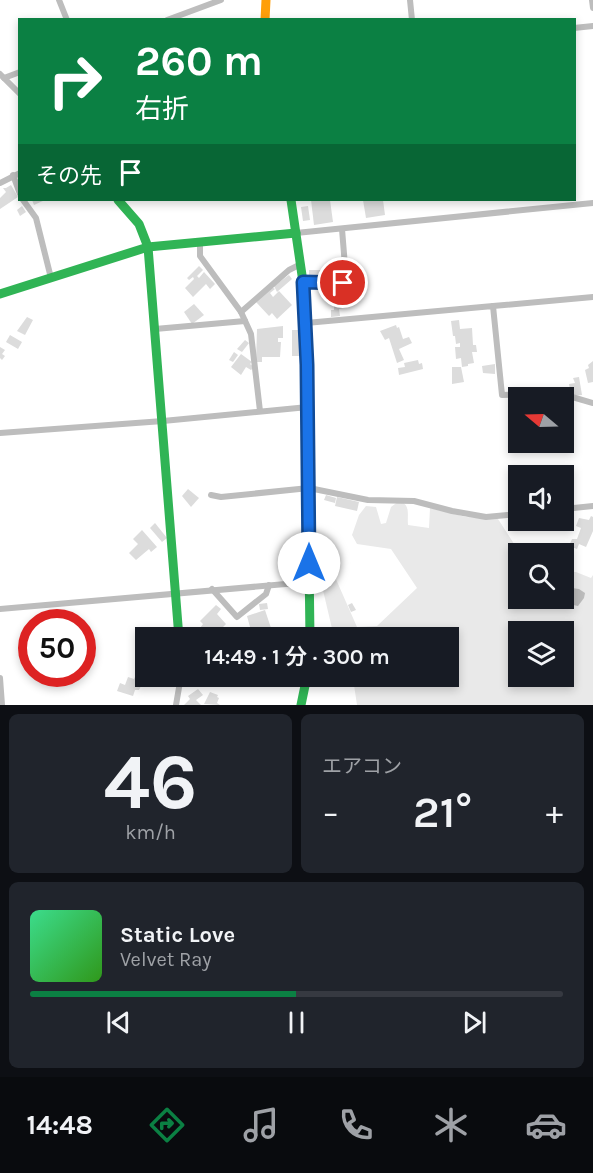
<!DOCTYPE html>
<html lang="ja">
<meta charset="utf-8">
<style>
body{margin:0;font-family:Karla,"Noto Sans JP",sans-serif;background:#20242c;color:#f1f3f6;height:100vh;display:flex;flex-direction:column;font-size:22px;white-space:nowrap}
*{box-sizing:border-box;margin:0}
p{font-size:20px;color:#9ea1a6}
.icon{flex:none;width:33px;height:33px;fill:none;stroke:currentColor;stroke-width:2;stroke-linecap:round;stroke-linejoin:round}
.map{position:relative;height:705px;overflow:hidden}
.panel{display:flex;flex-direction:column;gap:9px;padding:9px;background:#0d0f14;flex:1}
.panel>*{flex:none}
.top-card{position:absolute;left:18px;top:18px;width:558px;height:183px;border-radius:0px;box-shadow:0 3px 9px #0003;background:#0b8043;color:#fff;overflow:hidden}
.needle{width:39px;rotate:289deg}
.buttons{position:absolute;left:508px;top:387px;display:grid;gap:12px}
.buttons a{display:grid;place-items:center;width:66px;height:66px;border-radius:0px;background:#171b24;box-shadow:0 3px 9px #0003;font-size:30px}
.speed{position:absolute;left:18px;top:609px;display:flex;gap:12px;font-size:30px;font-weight:700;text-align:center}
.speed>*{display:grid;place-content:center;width:78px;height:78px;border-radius:50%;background:#171b24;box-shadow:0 3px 9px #0003;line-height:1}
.speed .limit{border:9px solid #d22;background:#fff;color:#111}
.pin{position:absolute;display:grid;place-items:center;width:51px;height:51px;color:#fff;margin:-26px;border:3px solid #fff;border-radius:50%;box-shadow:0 2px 6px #0007}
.me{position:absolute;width:66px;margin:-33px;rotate:0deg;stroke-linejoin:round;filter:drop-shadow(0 0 4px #0008)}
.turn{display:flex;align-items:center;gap:21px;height:126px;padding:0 18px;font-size:27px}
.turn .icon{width:78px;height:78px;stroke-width:2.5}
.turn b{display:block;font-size:42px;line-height:51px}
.then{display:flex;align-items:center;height:57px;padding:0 18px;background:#0003;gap:12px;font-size:22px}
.big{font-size:45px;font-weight:600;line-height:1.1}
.panel .widget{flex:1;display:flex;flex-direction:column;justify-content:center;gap:9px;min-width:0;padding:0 21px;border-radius:9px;background:#20242c}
.panel .dial{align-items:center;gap:0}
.dial b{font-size:78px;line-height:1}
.song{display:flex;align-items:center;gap:18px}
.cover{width:72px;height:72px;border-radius:9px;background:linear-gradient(135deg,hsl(150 70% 55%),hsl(110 70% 35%))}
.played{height:6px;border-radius:3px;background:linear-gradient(90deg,#0b8043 50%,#363941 50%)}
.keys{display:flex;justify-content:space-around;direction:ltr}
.heat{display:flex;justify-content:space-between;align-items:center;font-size:33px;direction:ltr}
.panel .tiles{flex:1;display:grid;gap:9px;grid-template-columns:1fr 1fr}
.widget:last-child{grid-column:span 2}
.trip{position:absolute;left:135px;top:627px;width:324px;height:60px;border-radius:0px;background:#171b24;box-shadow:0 3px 9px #0003;font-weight:600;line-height:60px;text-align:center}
.tabs{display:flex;height:96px;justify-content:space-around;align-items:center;background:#090b0e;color:#9ea1a6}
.tabs .icon{width:42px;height:42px}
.tabs .active{color:#0b8043}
.tabs b{font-size:27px;color:#f1f3f6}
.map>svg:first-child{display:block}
.green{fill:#e9e9e9;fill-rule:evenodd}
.water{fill:#bbb}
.building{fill:#dcdcdc}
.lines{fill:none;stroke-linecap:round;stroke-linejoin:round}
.street{stroke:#bdbdbd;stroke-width:6}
.fast{stroke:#30b455;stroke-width:9}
.slow{stroke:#ff9f0a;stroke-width:9}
.route-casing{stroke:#114b97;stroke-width:15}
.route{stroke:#1a73e8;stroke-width:10}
</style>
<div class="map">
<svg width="593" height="705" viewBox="0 0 593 705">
<rect width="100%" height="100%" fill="#fff"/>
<path class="green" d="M399,501c12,3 8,14 9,24l21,3 1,-20 36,9 32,2 22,34 -1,45h45v-26h12l15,6 2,-3v130h-236l-3,-20 -10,-1 -2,-7 106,-1v-38l-114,-1 -12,-51 -5,-10 18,1 22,50 20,-1 40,-38 -26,-39 -34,-5 -5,-9 7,-20 7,-9 10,1 5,17 5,-1 5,-16zM519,632h45v44h-45z"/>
<path class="water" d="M572,588l7,1 6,4 -1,5 -6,8 -5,-1 -6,-9z"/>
<g class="building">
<path d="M11,185l7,12 -18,12v-11l6,-6 -3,-4h3z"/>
<path d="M32,200h13l-11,5z"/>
<path d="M311,200h19l3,22 -19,3z"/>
<path d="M363,200h20l2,15 -19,3z"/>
<path d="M22,206l4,6 -6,4 -3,-6z"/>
<path d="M308,206l2,14 -7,1 -2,-14z"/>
<path d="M199,266l4,4 -6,6 2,2 5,-6 11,12 -5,5 -4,-5 -13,13 -8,-9 9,-9 -1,-2 -4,3 -2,-2z"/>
<path d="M309,270h23v8l-23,1z"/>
<path d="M289,275l3,4 -15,13 -3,-6z"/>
<path d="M272,287l3,2 -5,4 3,4 6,-6 13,14 -15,14 -5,-6 -3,3 -13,-14z"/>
<path d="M339,290l4,18 -4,1 1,7 -9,1v-7h3v-6h-4l-1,-13z"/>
<path d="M194,304l10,11 -12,9 -8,-12z"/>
<path d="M27,317l6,3 -8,15 -8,-4z"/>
<path d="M459,320l1,9 12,-1 1,17h3l1,7h-5l2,11 -6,1v2l-6,1 -1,-9 -5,1 -1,-12h5v-4l-4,1 -1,-8h-2l-2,-15z"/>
<path d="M396,325l1,3 2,-1 4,12 6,-2 3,6 -13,6 5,11 -7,3 -8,-25 -4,2 -5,-9z"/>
<path d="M283,326v12h-5v4h3l-1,15h-18v5h-6l1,-33z"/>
<rect x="292" y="330" width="7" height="26"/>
<path d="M10,335l12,7 -4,7 -12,-7z"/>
<path d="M245,340l4,3 -7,9 -5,-3z"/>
<path d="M0,347l5,3 -3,4 3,2 -3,4 -2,-2z"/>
<path d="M234,352l4,3 -5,7 -4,-2z"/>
<path d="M241,354l11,8 -2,2 4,3 -3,3 -5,-3 -5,8 -10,-8z"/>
<path d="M418,360l1,4 3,-1 1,6 -24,6 -1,-7 7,-1 -1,-4z"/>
<path d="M593,361v21l-5,1 -3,-13 4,-2 -1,-3z"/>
<path d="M495,364v10l-12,-1 -1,-7z"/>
<path d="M452,367h9l3,15 -12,2z"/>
<path d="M579,377l3,18 -11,1 -2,-12 6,-1 -2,-5z"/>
<path d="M188,489l11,9 -8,9 -9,-11z"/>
<path d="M326,495l10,3 -1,5 -11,-3z"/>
<path d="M337,497l22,5 -2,9 -22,-5z"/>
<path d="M591,516l2,1v14l-7,16 -7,-3 -2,5 -8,-3 3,-7h5l4,-11 -5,-2 3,-8 10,2z"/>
<path d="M155,523l12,15 -5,4 -12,-14z"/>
<path d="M142,530l15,17 -6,5 -2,-3 -13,11 -7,-7 9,-9 -5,-5z"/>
<path d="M267,603l1,6 -8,1 -1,-6z"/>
<path d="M352,603l4,7 -5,2 -3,-7z"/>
<path d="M216,605l5,4 -4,5 9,10 -14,14h-6l-8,-7 5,-7 -3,-3z"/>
<path d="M265,610l6,18 -5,2 1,4 -8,4h-6l-6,-22z"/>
<path d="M136,675l5,2 -3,8 3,1 -2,4h-4l-2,6 -16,-5 3,-8 5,2 3,-8 6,2z"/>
<path d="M198,689l5,6 -7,5 5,5h-17l6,-6 -2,-3z"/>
<path d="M210,692l8,3 -1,2 2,1 -2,5 3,2 -16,-1z"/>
</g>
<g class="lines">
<g class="street">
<path d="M59,0l8,20"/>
<path d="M410,0l2,20"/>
<path d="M592,0l1,8"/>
<path d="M167,20l54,-20"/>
<path d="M574,28l19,-2"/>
<path d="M0,74l20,20"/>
<path d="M4,78l16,-6"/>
<path d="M13,175l7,19"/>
<path d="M0,183l20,-10"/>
<path d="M23,200l13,18 15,60"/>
<path d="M296,233l297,-30"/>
<path d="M200,243v13l41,56 10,22 9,77"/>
<path d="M303,282l40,1 2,-17 -3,-37"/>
<path d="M493,306l100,-9"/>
<path d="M241,312l48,-42 12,-6"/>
<path d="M306,323l187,-17 9,89 60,-1 31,9"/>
<path d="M155,329l90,-8"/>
<path d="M0,433l163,-12 145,-14"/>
<path d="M211,495l10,2 88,-9 59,12 46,1 38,10 34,6 33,-3"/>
<path d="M564,509l29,-3"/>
<path d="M212,589l25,28 29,-23 3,-9"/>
<path d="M0,609l309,-27"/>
<path d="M0,678l2,27"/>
<path d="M176,705l5,-29"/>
</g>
<g class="fast">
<path d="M118,200l21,24 9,23 31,391"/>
<path d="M291,200l12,82 3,41 4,315"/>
<path d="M0,294l148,-47 148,-14"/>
<path d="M301,705l6,-29"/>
</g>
<path class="slow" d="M265,20l1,-20"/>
</g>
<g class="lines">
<defs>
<path id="route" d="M309,563l-2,-198 -4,-83 40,1"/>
</defs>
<use href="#route" class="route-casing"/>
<use href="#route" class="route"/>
</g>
</svg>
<div class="buttons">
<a><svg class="needle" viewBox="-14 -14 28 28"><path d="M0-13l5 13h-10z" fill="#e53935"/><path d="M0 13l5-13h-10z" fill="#9ea1a6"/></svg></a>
<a><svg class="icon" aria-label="sound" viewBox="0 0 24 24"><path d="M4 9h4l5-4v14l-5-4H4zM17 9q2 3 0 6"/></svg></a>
<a><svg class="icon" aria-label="search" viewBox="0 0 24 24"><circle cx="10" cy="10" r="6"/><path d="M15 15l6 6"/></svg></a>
<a><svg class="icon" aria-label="layers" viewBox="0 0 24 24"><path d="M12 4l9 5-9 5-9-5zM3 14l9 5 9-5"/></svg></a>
</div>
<div class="speed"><div class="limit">50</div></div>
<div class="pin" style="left:343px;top:283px;background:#d93025"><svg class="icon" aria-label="arrive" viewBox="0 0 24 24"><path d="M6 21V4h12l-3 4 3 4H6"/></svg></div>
<svg class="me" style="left:309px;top:563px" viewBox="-20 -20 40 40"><circle r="19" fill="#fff"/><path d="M0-13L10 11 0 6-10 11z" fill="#1a73e8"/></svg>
<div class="trip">14:49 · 1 分 · 300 m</div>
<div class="top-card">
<div class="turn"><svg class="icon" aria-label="right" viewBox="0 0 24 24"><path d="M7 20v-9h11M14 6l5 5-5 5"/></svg><div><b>260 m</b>右折</div></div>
<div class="then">その先<svg class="icon" aria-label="arrive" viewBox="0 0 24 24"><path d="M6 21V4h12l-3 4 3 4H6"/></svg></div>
</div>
</div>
<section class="panel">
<div class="tiles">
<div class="widget dial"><b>46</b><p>km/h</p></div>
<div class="widget"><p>エアコン</p>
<div class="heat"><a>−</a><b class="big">21°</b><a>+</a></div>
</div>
<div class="widget">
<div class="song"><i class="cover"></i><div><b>Static Love</b><p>Velvet Ray</p></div></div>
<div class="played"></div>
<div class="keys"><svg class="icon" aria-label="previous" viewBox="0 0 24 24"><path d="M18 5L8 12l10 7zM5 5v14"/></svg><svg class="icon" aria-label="pause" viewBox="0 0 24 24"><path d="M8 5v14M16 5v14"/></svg><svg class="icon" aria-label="next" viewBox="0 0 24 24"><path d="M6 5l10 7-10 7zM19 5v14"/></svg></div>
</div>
</div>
</section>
<nav class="tabs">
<b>14:48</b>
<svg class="icon active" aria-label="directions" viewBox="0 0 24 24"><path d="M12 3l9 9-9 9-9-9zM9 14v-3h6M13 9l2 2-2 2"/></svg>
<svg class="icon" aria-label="music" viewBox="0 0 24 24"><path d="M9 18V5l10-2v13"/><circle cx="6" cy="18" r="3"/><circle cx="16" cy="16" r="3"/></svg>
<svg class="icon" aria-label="phone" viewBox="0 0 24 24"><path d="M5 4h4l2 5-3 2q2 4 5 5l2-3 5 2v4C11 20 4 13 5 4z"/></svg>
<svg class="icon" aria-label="climate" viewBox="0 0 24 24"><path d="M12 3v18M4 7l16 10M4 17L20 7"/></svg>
<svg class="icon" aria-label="car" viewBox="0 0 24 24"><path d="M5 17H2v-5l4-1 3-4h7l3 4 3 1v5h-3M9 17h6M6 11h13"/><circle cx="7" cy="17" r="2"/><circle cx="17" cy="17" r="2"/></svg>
</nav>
